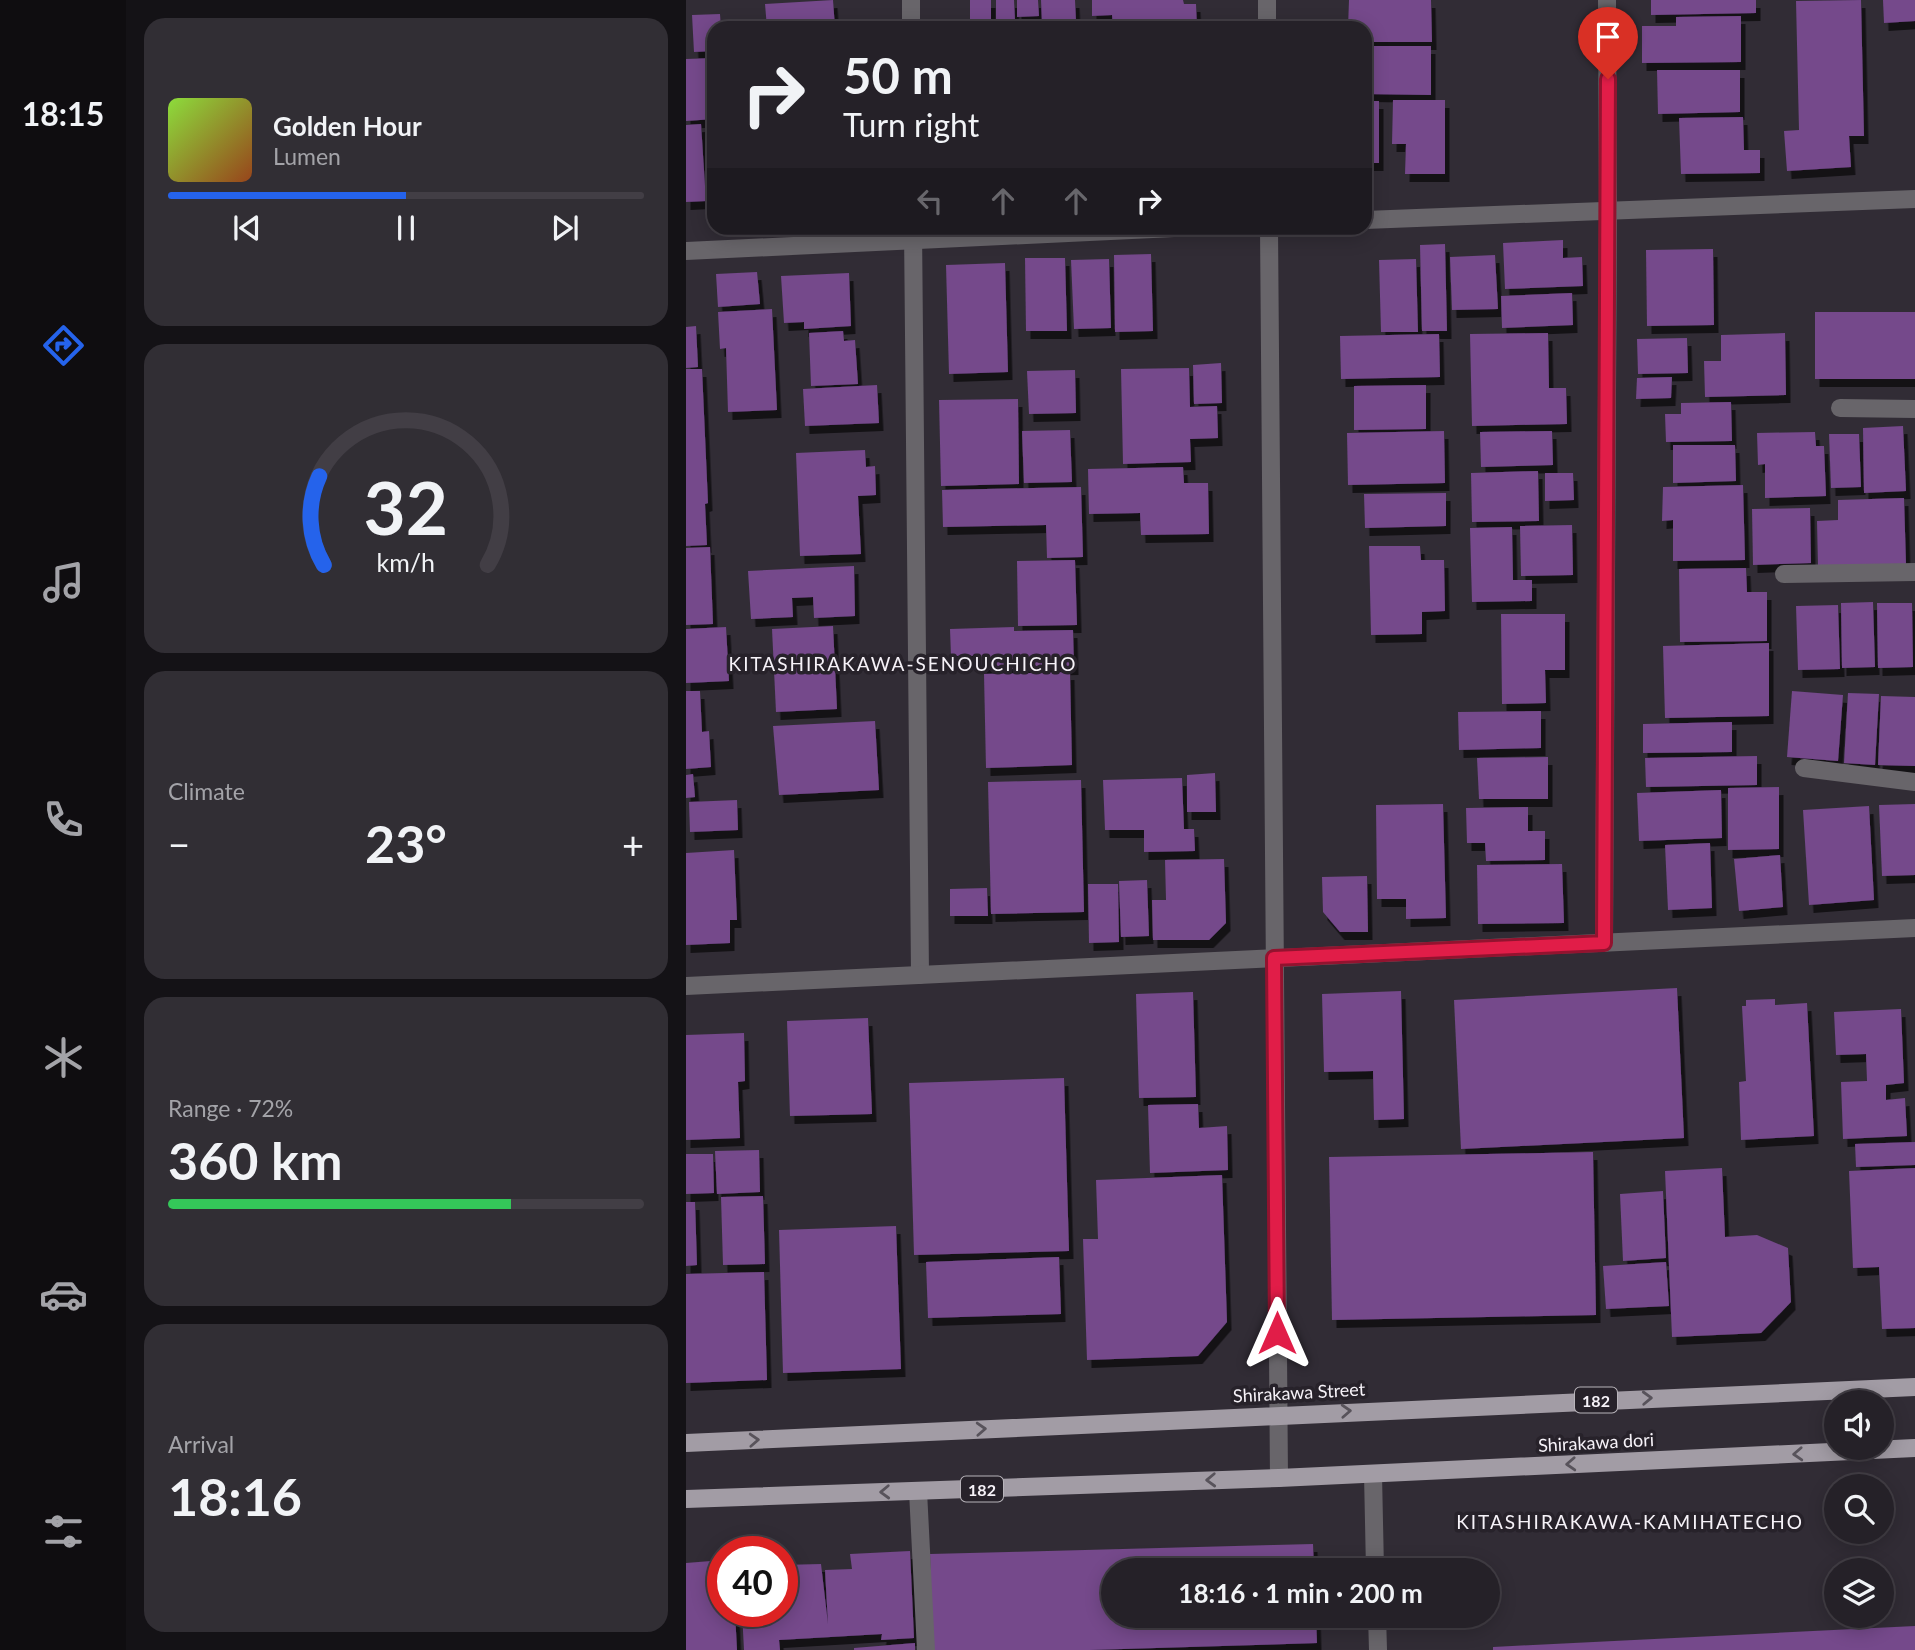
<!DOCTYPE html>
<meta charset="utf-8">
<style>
body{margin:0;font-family:Lato,sans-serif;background:#312e34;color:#f1f3f6;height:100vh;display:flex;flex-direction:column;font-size:26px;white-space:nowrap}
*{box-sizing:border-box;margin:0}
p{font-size:23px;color:#a3a3a8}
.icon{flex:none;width:38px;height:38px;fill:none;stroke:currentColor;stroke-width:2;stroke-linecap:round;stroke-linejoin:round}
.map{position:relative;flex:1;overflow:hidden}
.side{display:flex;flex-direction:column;gap:18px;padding:18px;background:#141216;width:560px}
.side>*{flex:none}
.top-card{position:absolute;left:21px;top:21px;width:665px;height:214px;border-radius:21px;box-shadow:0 4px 18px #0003,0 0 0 2px #423e45;background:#252128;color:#f1f3f6;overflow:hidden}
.tools{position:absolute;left:1138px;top:1390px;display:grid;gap:14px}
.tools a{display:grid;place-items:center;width:70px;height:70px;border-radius:50%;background:#252128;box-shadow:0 4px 18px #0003,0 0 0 2px #423e45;font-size:35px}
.speed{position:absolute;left:21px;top:1536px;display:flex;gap:14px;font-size:35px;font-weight:700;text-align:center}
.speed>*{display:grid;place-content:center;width:91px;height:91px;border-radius:50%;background:#252128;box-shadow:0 4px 18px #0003,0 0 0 2px #423e45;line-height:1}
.speed .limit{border:10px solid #d22;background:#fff;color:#111}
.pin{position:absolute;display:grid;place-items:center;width:60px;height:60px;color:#fff;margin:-72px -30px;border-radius:50% 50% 50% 0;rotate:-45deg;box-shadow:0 0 7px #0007}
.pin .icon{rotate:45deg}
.me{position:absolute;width:77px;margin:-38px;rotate:0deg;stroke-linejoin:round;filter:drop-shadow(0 0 5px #0008)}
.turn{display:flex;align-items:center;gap:24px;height:147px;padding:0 21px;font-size:32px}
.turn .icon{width:91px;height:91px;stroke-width:2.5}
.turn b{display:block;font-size:49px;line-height:60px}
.lanes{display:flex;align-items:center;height:66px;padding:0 21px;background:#0003;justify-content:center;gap:35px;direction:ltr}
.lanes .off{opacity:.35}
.big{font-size:52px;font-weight:700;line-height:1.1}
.side .card{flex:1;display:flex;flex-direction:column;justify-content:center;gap:10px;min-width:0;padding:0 24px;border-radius:21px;background:#312e34}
.side .dial{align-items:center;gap:0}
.dial svg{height:182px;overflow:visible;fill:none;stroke:#423e45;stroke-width:7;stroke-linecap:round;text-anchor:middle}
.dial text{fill:#f1f3f6;stroke:none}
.song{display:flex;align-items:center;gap:21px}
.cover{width:84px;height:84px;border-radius:10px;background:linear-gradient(135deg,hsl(90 70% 55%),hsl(20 70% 35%))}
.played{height:7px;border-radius:4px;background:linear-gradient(90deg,#2563eb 50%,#423e45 50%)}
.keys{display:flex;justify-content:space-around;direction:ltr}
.heat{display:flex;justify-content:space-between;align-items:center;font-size:38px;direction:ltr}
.charge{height:10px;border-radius:5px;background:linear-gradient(90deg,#34c759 72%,#423e45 0)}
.trip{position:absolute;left:415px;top:1558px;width:399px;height:70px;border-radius:35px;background:#252128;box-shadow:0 4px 18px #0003,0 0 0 2px #423e45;font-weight:700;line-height:70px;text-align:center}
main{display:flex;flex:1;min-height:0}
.menu{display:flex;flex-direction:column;width:126px;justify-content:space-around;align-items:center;background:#0f0d10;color:#a3a3a8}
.menu .icon{width:49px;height:49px}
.menu .on{color:#2563eb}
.menu b{font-size:32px;color:#f1f3f6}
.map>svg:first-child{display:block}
.building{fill:#74488b;filter:url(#shadow)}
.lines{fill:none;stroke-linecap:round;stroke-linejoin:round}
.service{stroke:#68656a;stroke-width:18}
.minor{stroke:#68656a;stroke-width:18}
.tertiary{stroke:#68656a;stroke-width:18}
.primary{stroke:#a29ca5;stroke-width:18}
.oneway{stroke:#58535b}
.route-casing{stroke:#92132f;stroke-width:18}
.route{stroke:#e11d48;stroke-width:12}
.labels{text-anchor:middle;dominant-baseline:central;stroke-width:7;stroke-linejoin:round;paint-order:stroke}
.shield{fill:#27222a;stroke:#b8b4ba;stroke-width:2}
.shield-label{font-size:16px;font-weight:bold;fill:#f6f2f8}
.street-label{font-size:18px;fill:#f6f2f8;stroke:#27222a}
.neighbourhood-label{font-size:19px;letter-spacing:2px;fill:#f6f2f8;stroke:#27222a}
</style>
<main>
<nav class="menu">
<b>18:15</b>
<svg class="icon on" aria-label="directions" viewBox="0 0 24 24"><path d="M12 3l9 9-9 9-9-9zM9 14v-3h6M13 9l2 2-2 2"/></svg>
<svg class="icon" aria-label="music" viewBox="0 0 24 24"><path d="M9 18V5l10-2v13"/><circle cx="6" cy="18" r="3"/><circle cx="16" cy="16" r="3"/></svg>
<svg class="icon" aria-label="phone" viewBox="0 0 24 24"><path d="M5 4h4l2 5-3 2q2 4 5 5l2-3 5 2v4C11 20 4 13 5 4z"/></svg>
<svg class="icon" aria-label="climate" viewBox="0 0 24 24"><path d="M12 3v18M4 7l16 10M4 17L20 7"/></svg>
<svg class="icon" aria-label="car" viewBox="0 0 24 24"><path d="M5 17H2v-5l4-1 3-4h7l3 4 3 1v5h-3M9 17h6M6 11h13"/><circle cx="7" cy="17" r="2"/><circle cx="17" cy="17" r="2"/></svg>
<svg class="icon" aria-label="filters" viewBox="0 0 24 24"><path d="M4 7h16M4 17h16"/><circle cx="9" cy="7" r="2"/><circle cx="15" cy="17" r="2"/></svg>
</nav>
<section class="side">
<div class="card">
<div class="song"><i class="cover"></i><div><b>Golden Hour</b><p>Lumen</p></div></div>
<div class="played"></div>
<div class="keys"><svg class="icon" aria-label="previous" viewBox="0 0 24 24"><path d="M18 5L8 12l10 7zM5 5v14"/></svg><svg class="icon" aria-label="pause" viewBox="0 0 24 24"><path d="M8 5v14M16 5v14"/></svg><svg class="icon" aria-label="next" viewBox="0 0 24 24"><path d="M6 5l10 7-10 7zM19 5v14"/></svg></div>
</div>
<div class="card dial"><svg viewBox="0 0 100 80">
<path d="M14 69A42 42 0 1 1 86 69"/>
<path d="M14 69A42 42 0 0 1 12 30" stroke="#2563eb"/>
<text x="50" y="56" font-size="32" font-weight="700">32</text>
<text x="50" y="72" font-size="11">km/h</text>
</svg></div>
<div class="card"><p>Climate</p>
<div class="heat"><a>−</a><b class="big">23°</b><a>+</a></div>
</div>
<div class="card"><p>Range · 72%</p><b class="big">360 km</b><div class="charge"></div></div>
<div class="card"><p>Arrival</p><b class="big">18:16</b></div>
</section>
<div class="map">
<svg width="1229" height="1650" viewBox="0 0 1229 1650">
<defs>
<filter id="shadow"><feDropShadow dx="4.5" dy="8" stdDeviation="0" flood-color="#0009"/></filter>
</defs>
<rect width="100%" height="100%" fill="#312c35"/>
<g class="building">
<path d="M147,0l2,28h-68l-2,-24z"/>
<path d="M284,0h21v20l-21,1z"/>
<path d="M310,0h18l1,20 -19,1z"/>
<path d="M331,0h21l1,16 -22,1z"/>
<path d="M355,0h34l1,21h-4l1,7h-79l-1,-4 49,-1z"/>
<path d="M406,0h91l1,4h12l1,24h-84l-1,-13 -20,1z"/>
<path d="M663,0h82l1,42h-67v-14h-17z"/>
<path d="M965,0h105v13l-105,2z"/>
<path d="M1175,0l3,136h-15l2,31 -64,4 -3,-40 15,-1 -3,-129z"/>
<path d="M1197,0h32v21l-31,2z"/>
<path d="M34,14l1,14h-7v23l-20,1 -2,-37z"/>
<path d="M1055,16v46l-99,1v-37h34v-9z"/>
<path d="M679,46h66v49l-66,-1z"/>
<path d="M28,58v61l-28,2v-62z"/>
<path d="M971,70h83v42l-82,2z"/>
<path d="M707,100h52v74h-40l1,-30h-14z"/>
<rect x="679" y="101" width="14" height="62"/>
<path d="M1057,117l1,33h16v23l-79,1 -2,-56z"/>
<path d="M15,124l5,77 -20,1v-77z"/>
<path d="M877,240v18l19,-1 1,29 -78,3 -2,-46z"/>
<path d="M759,244l2,87h-25l-2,-86z"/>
<path d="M1027,249l1,76 -67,1 -1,-76z"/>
<path d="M465,254l2,77 -38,1 -1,-77z"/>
<path d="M809,255l3,54 -46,1 -2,-53z"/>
<path d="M339,258h40l2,73h-41z"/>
<path d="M423,259l2,69 -37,1 -3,-69z"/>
<path d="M730,259l2,73h-37l-2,-72z"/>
<path d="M319,263l3,109 -59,2 -3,-109z"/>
<path d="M71,272l3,32 -42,3 -2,-33z"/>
<path d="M163,273l2,53 -47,3v-7l-20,1 -3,-47z"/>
<path d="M886,293l1,32 -71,3 -1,-32z"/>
<path d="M86,309l5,101 -49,2 -2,-64 -6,1 -2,-37z"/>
<rect x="1129" y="312" width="100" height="67"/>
<path d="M10,326l2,41 -12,1v-41z"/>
<path d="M157,331l1,10 11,-1 3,44 -47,2 -2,-53z"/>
<path d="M862,333l1,55h17l1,36 -95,2 -2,-92z"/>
<path d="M1099,333l1,62 -81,2 -1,-36h17v-26z"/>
<path d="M753,334l1,43 -99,2 -1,-43z"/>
<path d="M1001,338l1,35 -50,1 -1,-35z"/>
<path d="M535,363l1,40 -28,1 -1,-39z"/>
<path d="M503,368l1,39 27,-1 1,32 -28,1 1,23 -68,2 -2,-95z"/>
<path d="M0,369h16l6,134 -3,1 2,41 -21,1z"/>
<path d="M389,370l1,43 -47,1 -2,-43z"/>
<path d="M986,377l-1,21 -35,1 1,-21z"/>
<path d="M191,385l2,38 -74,3 -2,-37z"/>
<path d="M740,385v44l-72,1v-44z"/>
<path d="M332,399l1,85 -78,2 -2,-86z"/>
<path d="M1045,402l1,39 -66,1 -1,-28h16v-11z"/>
<path d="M1217,426l3,65 -42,2 -1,-65z"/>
<path d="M384,430l2,52 -48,1 -2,-52z"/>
<path d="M758,431l1,52 -97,2 -1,-52z"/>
<path d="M866,431l1,34 -72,2 -1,-35z"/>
<path d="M1129,432l1,14h8l2,50 -61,2v-34l-7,1 -1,-32z"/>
<path d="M1143,434h30l2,53 -30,1z"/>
<path d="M987,445h62l1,36 -63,2z"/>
<path d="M179,450l1,17 9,-1 1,29 -18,1 3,58 -61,2 -4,-103z"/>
<path d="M497,467l1,16h24l1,51 -68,1 -1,-22 -51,1 -1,-45z"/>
<path d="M852,471l1,50 -67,1 -1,-49z"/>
<path d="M859,473h28l1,27 -29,1z"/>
<path d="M1057,485l2,75 -72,1v-41l-11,1 1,-34z"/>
<path d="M395,487l2,70 -36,1 -1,-33 -103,2 -1,-37z"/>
<path d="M760,493v33l-81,2 -1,-34z"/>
<path d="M1218,498l2,66 -88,3 -1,-46 21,-1v-20z"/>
<path d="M1124,508l1,55 -58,2 -1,-56z"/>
<path d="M886,525l1,50 -52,1 -1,-50z"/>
<path d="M826,527l1,53h19v21l-60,1 -2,-74z"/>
<path d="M683,546h51l1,14h23l1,51 -23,1v22l-51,1z"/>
<path d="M24,547l3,77 -27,1v-77z"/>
<path d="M389,560l2,65 -59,1 -1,-65z"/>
<path d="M168,566l1,50 -41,2 -1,-21 -21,1 1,19 -42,2 -3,-48z"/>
<path d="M1060,568l1,24h20v49l-87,1 -1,-73z"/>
<path d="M1187,602l2,65 -33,1 -1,-65z"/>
<path d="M1191,603h35l1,64 -35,1z"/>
<path d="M1152,605l2,64 -42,1 -2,-64z"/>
<path d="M815,614h64v56h-20l1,33 -44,1z"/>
<path d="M147,626l4,83 -61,3 -4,-83z"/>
<path d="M40,627l3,54 -43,2v-54z"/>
<path d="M328,627v4l59,-1 1,37 -92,3 -1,-14h-30l-1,-27z"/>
<path d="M1083,643v73l-104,2 -2,-72z"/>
<path d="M384,672l2,93 -86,3 -2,-94z"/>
<path d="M0,691h14l2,41 7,-1 2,36 -25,2z"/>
<path d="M1106,691l51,4 -5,66 -51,-4z"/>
<path d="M1162,693l31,1 -4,71 -31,-2z"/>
<path d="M1195,696l34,1v69l-37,-1z"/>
<path d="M855,711v37l-82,2 -1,-38z"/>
<path d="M189,721l4,69 -100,5 -6,-69z"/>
<path d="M1046,722v30l-89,1v-29z"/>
<path d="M1071,756v29l-111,2 -1,-29z"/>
<path d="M862,757v42h-69l-2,-41z"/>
<path d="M529,773l1,39h-29v-37z"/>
<path d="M7,774l2,23 -9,1v-23z"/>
<path d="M496,778l2,51h10l1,22 -51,1v-22h-39l-2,-50z"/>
<path d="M395,780l3,132 -93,2 -3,-132z"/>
<path d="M1093,787v62l-51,1v-62z"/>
<path d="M1035,790l1,48 -83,3 -2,-48z"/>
<path d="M51,800l1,30 -48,2 -1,-30z"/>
<path d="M757,804l3,114 -40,1v-20h-29l-1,-94z"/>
<path d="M1229,804v71l-33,1 -3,-71z"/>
<path d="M1183,806l5,94 -65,5 -6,-95z"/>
<path d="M842,807v24h17v29l-59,1 -1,-18h-18l-1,-35z"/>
<path d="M1024,843l2,65 -44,2 -3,-65z"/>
<path d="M48,850l3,70h-7v23l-44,2v-92z"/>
<path d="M1094,855l3,52 -44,4 -5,-52z"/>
<path d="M538,859l2,64 -17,17h-56l-1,-40h14l-1,-40z"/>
<path d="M876,864l2,59 -86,1 -1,-59z"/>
<path d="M681,876l1,56h-28l-17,-20 -1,-35z"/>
<path d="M461,880l2,56 -28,1 -2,-56z"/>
<path d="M402,884h30l1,58 -30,1z"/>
<path d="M301,888l1,28h-38v-27z"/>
<path d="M991,988l7,150 -223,11 -7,-149z"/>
<path d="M715,991l3,128 -30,1 -1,-49 -49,1 -2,-78z"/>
<path d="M507,992l3,105 -57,1 -3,-104z"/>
<path d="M1089,999v6l32,-2 7,133 -73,4 -2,-58 7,-1 -4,-75h4v-6z"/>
<path d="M1215,1009l3,74 -18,2v15l19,-2 2,38 -64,3 -2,-57 26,-1 -1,-27 -30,1 -2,-43z"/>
<path d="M182,1018l4,96 -82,2 -3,-95z"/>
<path d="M58,1033l1,48 -7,1 2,56 -54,2v-105z"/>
<path d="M378,1078l5,173 -155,4 -5,-172z"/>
<path d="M512,1104l1,24 28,-2 1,44 -78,3 -2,-68z"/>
<path d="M1229,1142v23l-59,2 -1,-23z"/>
<path d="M73,1150l1,42 -43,2 -2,-43z"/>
<path d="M907,1152l3,163 -264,5 -3,-163z"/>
<path d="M0,1154h27l1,39 -28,1z"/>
<path d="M1036,1168l3,69 32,-2 31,13 3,54 -30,31 -89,4 -7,-166z"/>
<path d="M1229,1168v160l-33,1 -3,-62 -26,1 -4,-97z"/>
<path d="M536,1175l5,147 -29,34 -111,4 -4,-121h15l-2,-59z"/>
<path d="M977,1191l3,67 -43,3 -3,-67z"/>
<path d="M77,1196l2,68 -42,1 -2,-68z"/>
<path d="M0,1202h9l2,63 -11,1z"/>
<path d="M210,1226l5,143 -118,4 -4,-143z"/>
<path d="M373,1257l2,57 -133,4 -2,-56z"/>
<path d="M980,1262l3,44 -63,3 -3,-43z"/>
<path d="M78,1272l3,108 -81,3v-109z"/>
<path d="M627,1544l1,26h-201v45h203l1,28 -227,7h-157l-3,-96z"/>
<path d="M224,1551l4,87 -33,2 1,-6 -103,6 1,10h-36l-2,-38h40v-47l39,-1 7,60 -3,-54 27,-1 -2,-15z"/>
<path d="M37,1560v52h12l2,38h-51v-87z"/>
<path d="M1229,1626v24h-422v-3z"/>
<path d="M229,1643v7h-61v-2z"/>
</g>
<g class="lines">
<g class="service">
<path d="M1154,408l75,1"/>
<path d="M1098,574l131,-2"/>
<path d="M1118,768l111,14"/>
<path d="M687,1474l2,96"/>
<path d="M232,1491l8,159"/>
<path d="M691,1615l1,35"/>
</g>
<g class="minor">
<path d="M225,0v28"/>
<path d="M679,220l550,-21"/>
<path d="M227,228l7,747"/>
<path d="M0,251l488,-23"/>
<path d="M918,943l4,-731 -1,-212"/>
<path d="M0,986l1229,-58"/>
</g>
<g class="tertiary">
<path d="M581,0v28"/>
<path d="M583,228l10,1250"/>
</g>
<g class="primary">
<path d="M0,1443l1229,-56"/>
<path d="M0,1499l593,-21 636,-30"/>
</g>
</g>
<defs><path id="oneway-chevron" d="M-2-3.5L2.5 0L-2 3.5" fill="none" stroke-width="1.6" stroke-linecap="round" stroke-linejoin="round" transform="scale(1.75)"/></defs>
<g class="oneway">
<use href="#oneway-chevron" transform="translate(961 1398) rotate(-2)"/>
<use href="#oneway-chevron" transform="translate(660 1411) rotate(-3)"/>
<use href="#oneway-chevron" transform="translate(295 1429) rotate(-3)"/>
<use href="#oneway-chevron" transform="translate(68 1440) rotate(-3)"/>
<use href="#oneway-chevron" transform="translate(1112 1454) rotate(177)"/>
<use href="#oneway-chevron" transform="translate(885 1464) rotate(177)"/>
<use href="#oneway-chevron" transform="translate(525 1480) rotate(178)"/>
<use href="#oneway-chevron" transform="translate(199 1492) rotate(178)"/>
</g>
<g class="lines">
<defs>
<path id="route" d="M591,1333l-3,-375 330,-15 4,-864"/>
</defs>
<use href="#route" class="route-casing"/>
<use href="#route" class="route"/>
</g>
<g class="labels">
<g class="shield">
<rect x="889" y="1387.5" width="42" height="25" rx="5"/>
<rect x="275" y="1476.5" width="42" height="25" rx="5"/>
</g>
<g class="shield-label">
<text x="910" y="1400">182</text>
<text x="296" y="1489">182</text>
</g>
<g class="street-label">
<text transform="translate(613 1392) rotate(-3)">Shirakawa Street</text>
<text transform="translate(910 1442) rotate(-3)">Shirakawa dori</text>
</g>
<g class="neighbourhood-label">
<text x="217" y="663">KITASHIRAKAWA-SENOUCHICHO</text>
<text x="944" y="1521">KITASHIRAKAWA-KAMIHATECHO</text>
</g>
</g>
</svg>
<div class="tools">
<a><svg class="icon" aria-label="sound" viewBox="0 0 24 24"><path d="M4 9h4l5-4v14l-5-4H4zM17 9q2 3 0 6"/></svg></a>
<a><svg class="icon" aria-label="search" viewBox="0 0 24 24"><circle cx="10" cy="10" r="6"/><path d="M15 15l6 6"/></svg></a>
<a><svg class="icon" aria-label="layers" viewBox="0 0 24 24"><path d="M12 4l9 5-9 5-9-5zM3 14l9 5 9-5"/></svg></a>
</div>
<div class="speed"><div class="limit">40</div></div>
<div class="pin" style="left:922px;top:79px;background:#d93025"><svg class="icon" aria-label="arrive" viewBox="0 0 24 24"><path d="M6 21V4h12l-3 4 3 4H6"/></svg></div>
<svg class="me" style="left:591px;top:1333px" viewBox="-20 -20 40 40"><path d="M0-17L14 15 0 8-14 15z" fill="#e11d48" stroke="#fff" stroke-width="4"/></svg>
<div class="trip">18:16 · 1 min · 200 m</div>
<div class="top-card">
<div class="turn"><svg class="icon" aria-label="right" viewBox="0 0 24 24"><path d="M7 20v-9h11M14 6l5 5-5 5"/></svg><div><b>50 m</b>Turn right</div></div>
<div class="lanes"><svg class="icon off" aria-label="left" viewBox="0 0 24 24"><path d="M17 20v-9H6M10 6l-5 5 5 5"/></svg><svg class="icon off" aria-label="ahead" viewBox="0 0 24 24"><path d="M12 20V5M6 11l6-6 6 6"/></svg><svg class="icon off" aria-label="ahead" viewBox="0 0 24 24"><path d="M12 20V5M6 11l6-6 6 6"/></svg><svg class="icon" aria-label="right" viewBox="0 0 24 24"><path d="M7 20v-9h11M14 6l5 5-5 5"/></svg></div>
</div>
</div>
</main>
